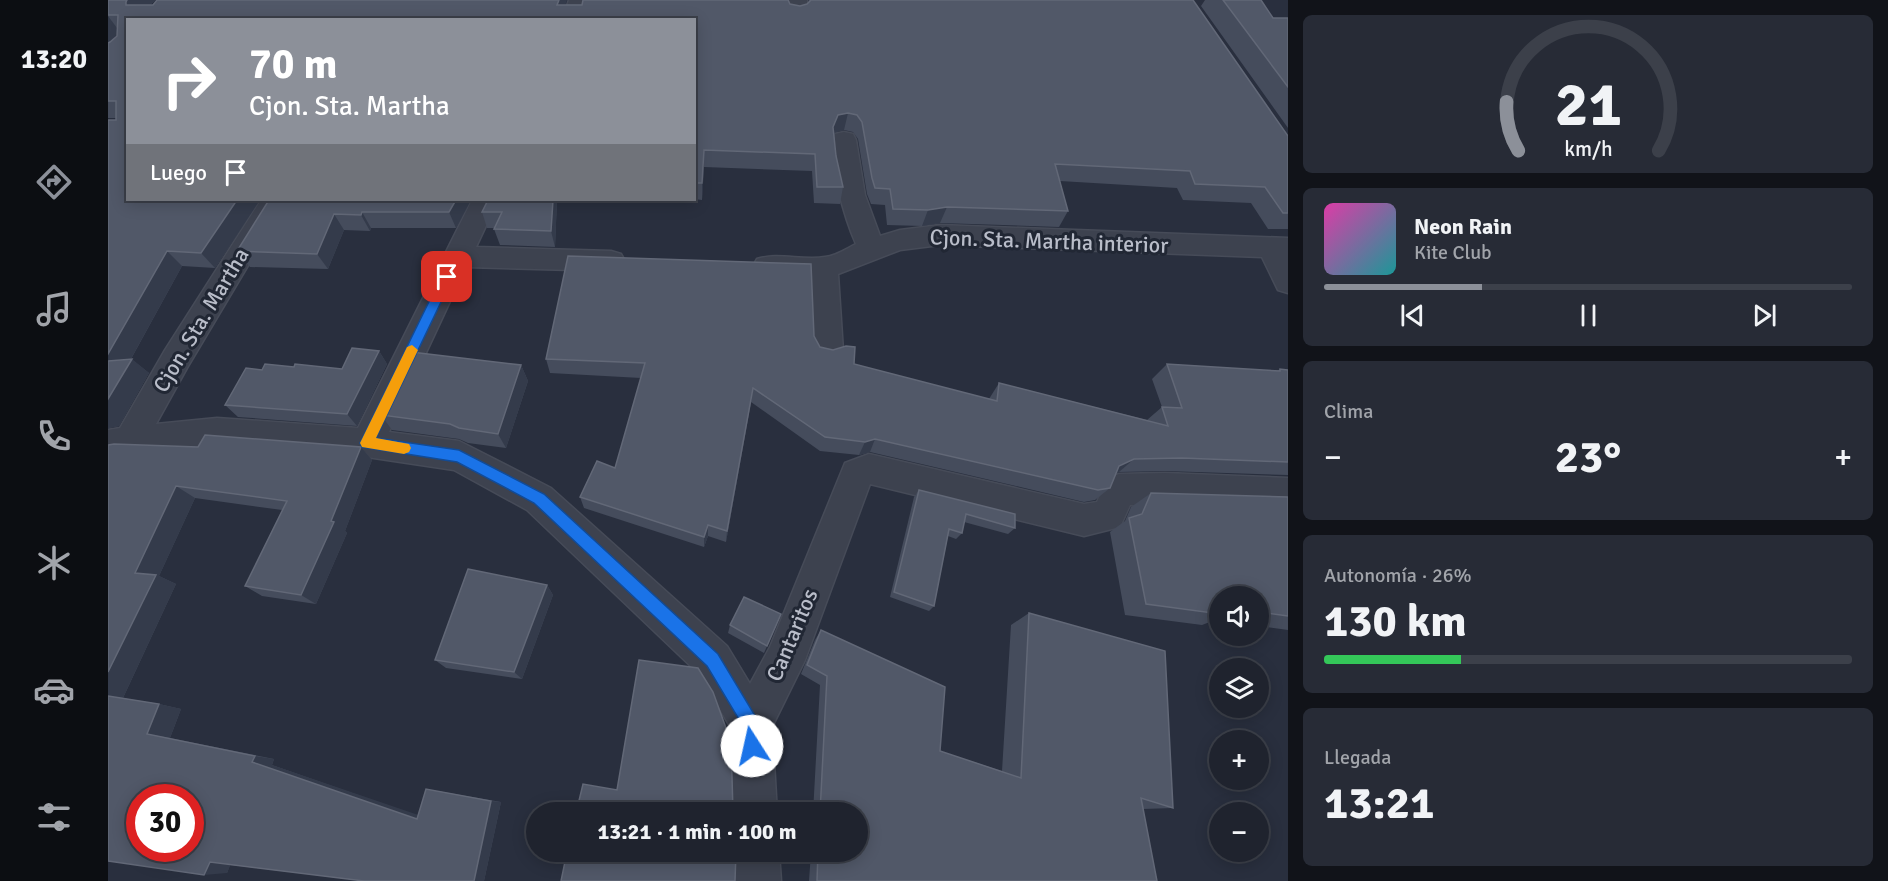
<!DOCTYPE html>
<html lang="es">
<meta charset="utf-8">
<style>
body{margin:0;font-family:Signika,sans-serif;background:#272b36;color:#f1f3f6;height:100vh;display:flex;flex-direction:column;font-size:22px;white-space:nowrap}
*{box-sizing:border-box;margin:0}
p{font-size:20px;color:#a1a4aa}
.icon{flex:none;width:33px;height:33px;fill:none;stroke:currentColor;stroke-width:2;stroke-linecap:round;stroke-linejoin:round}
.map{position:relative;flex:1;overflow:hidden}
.details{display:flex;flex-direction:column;gap:15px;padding:15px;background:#111319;width:600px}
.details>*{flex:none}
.top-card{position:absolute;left:18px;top:18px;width:570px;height:183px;border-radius:0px;box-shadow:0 3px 15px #0003,0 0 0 2px #3c404a;background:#8c9099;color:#fff;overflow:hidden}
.tools{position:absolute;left:1101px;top:586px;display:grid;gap:12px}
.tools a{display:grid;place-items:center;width:60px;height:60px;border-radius:50%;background:#1f232e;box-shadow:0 3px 15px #0003,0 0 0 2px #3c404a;font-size:30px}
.speed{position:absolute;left:18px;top:784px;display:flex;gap:12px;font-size:30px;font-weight:700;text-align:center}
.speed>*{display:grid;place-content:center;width:78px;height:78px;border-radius:50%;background:#1f232e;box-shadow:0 3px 15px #0003,0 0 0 2px #3c404a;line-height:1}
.speed .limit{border:9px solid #d22;background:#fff;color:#111}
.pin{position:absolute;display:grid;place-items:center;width:51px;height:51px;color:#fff;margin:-26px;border-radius:12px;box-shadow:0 3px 9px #0006}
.me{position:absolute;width:66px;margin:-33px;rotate:350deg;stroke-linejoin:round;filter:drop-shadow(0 0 4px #0008)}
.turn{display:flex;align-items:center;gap:21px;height:126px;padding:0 24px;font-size:27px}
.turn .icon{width:78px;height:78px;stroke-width:2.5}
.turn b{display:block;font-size:42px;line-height:51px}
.then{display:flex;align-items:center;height:57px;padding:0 24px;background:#0003;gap:12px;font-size:22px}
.big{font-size:45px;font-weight:800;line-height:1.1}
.details .tile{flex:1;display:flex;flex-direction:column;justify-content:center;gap:9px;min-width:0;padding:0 21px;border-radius:9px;background:#272b36}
.details .dial{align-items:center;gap:0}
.dial svg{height:156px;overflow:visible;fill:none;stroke:#3c404a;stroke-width:7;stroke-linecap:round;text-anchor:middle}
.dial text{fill:#f1f3f6;stroke:none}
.song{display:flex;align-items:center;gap:18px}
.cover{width:72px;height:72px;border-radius:9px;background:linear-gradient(135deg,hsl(320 70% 55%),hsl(180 70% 35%))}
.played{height:6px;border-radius:3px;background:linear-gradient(90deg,#8c9099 30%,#3c404a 30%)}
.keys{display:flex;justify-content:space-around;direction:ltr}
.heat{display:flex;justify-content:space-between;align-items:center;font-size:33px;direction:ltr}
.charge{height:9px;border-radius:4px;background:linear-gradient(90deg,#34c759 26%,#3c404a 0)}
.trip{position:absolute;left:418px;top:802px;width:342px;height:60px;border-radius:30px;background:#1f232e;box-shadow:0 3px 15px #0003,0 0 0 2px #3c404a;font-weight:800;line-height:60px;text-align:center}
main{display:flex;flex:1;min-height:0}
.tabs{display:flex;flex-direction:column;width:108px;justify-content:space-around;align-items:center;background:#0c0e12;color:#a1a4aa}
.tabs .icon{width:42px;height:42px}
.tabs .active{color:#8c9099}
.tabs b{font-size:27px;color:#f1f3f6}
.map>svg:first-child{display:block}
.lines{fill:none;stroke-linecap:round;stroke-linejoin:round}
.minor-casing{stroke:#464b58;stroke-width:3}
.minor{fill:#3d424f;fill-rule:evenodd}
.wall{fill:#454c5c;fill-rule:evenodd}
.shaded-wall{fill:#343b4b}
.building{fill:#515868;stroke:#626877;stroke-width:1.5;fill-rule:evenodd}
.route{fill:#1a73e8;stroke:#114b97;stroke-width:1.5}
.slow{fill:#f59e0b}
.labels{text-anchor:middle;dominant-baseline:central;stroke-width:6;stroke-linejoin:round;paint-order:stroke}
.street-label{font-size:22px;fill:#b9bdc9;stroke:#212734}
</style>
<main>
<nav class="tabs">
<b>13:20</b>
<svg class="icon active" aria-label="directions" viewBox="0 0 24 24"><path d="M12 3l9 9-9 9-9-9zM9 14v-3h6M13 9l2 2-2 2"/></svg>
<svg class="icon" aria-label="music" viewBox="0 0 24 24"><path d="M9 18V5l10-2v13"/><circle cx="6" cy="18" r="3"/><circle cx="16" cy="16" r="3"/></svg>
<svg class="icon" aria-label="phone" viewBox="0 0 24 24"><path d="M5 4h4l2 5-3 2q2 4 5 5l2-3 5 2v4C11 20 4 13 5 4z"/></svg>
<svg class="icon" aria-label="climate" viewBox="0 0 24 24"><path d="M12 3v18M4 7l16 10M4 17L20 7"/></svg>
<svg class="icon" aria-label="car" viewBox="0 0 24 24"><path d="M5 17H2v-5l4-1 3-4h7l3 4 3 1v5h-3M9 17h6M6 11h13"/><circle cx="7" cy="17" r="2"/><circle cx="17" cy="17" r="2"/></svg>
<svg class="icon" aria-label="filters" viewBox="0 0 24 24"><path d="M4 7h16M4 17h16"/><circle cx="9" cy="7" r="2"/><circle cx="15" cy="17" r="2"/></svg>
</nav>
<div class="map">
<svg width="1180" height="881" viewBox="0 0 1180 881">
<rect width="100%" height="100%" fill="#292f3e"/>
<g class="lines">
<defs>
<g id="minor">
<path d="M461,0h20l-6,20h-21z"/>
<path d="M679,0h20v15l-3,4 -7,2 -7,-2 -3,-4z"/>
<path d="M736,132l9,2 3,6 9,55 15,41 20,-6 40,-5 348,13v55l-10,-3 -16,-33 -322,-12 -40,5 -62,24 5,77 -4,9 -11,3 -11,-3 -4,-9 -3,-73 -43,-2 -10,-3 -4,-7 4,-7c22,-7 46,2 68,-2 11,-1 21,-8 31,-13 -9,-20 -32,-91 -21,-110z"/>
<path d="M153,200h26l-100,168 -31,56 61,-6 141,10 114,-228h26l-22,47 135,4 10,3 4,7 -4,7 -10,3 -145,-4 -77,165 70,9 92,47 176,158 23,38 20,-37 75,-184 24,-9 215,50 13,-2 10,-23 12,-5 46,-1 123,5v32l-158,-5 -10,22 -36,9 -214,-52 -65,176 -33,67 5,86h-44l-2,-85 -32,-54 -172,-164 -73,-40 -87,-13 -150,-11 -109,12v-28l12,-2 45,-78z"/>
<path d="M627,852h44l2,29h-46z"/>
</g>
</defs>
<use href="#minor" class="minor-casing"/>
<use href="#minor" class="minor"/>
</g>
<g class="wall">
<path d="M0,0h47l-5,5 640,-1 10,2 7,-2 2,-2v-2h384l95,136v93h-20l-17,-26 -68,-3 -6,-12 -117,-7 8,30 -9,16 -119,-4 -18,3 -35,-1 -2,-20 -14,-1 -4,-10 -9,-55 -5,-7 -9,-2 -9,2 -1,2 2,22 7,31 -3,17 -26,-1 -2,-32 -108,-4 -2,33 -8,-1v-179h-566l132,180 -45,68 -33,-2 -51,93 18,14 -30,53 -11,2v-308h8v-2h-8zM9,34v2l-7,6 -2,1z"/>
<path d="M1097,0h56l12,18h15v110l-87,-122z"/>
<path d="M161,200h202l-15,28h-85l-1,3 -26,-1 -16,39 -78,-2 -13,-16z"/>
<path d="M449,200l-2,47 -55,-2 -6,-16 1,-1h-8l-5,-16z"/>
<path d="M706,336l6,11 34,17 135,35 10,-16 148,37 15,-13 -10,-28 15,-15 110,7 3,-2 8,1v105l-123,-4 -46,1 -3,1 -6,15 -15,12 -11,2 -214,-50 -11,3 -39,-4 -69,-49 -25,140 -18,-6 -4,11 -120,-39 -4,-11 35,-29 26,-90 -91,-5 -4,-14z"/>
<path d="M271,351l8,13 -30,62 -119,-9 -13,-12 37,-35 32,-3 48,2z"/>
<path d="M413,365l7,16 -22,67 -38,-5 -9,-4 -67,-9 -11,-15z"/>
<path d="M0,445l90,2h163l11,13 -27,71 2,2 -31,71 -54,-8 -17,-10 37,-76 -87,-12 -36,78 17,8 -53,114 36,6 22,5 -11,29 104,21 -2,6 146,51 20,-25 63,11 -17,79h-120l-134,-16 -3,8 -119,-12z"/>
<path d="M811,490l96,38 -7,6 -44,-12 -2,11 -6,6 -8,-3 -14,70 -5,5 -39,-14 24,-100z"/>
<path d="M1043,493l137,4v133l-30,-4v-29h-38v24l-5,-1 -13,5 -77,-10 -15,-83 15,-11 6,-14z"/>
<path d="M439,585l6,10 -31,84 -76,-11 -11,-8z"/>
<path d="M921,613l144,195 -30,1 14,72h-348l2,-29h47v-39h-45l7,-128 -19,-11 14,-34 6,-10 119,121 62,20 9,-146z"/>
<path d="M673,614l-17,39 -36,-20 2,-8z"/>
</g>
<g class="shaded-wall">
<path d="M19,0h28l-18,18 -11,-13v-3z"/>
<path d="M451,0h8l-6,20 -4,-15z"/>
<path d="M0,16l12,16 -12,11z"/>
<path d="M740,113l-4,17 -9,2 -5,11 3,-16 5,-12z"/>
<path d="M596,150v17l-2,33v-17z"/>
<path d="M129,200h23l-45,68 -14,-15z"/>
<path d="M348,200h15l-15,28 -7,-16z"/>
<path d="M445,200h4l-2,47 -4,-16z"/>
<path d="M839,207l-7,16 -18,3 6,-16z"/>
<path d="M254,212l9,16 -1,3 -9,-16z"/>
<path d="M226,214l10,16 -16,39 -11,-15z"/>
<path d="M59,251l15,15 -60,109 -14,-11v-10z"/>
<path d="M271,351l8,13 -30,62 -10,-12z"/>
<path d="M24,359l17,14 -30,53 -11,2v-29z"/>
<path d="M413,365l7,16 -22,67 -8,-14z"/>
<path d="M645,388l-2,14 -25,140 1,-11z"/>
<path d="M767,439l-5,13 -11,3 6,-13z"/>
<path d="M253,447l11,13 -27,71 2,2 -31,71 -15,-9z"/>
<path d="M1026,459l-15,13 -14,6 14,-12z"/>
<path d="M68,486l19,12 -36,78 17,8 -54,116 -14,-3v-25l27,-99z"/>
<path d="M600,525v11l-4,11v-10z"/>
<path d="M439,585l6,10 -31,84 -8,-7z"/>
<path d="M51,704l22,5 -11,29 -23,-4z"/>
<path d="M147,756l19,3 -2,6 158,54h-13l-165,-57z"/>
<path d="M383,801l10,1 -17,79h-10z"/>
<path d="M124,861l-5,12 -23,2 6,-13z"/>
</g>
<g class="building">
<path d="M0,0h19l-1,2v3h27l4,-5h402l-2,5h25l1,-5h205l2,4 10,2 7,-2 4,-4h382l95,136v77h-5l-18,-26 -70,-3 -5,-13 -135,-7 13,47 -121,-4 -19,3 -35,-1 -3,-20 -15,-1 -3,-10 -10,-56 -5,-7 -9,-2 -10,2 -5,12 3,29 7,31h-26l-2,-33 -111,-4 -2,33h-8v-163h-566v180h109l-36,53 -34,-2 -59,103v-234h8v-19h-8v-58l2,-1 7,-6 1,-21h-10z"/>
<path d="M1115,0h38l12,18h15v69z"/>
<path d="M161,200h187l-7,12h-87l-1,3 -27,-1 -17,40 -80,-3z"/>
<path d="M380,200h65l-2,31 -57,-2 8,-17h-20z"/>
<path d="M460,256l243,8 3,72 6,11 13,3 13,-4 9,1 -1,17 143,37 2,-18 169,43 -6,-19 20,1 -15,-44 113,7v-2l8,1v92l-106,-4 -48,1 -15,7 -9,22 -12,2 -223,-51 -10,3 -40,-5 -72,-49 -26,143 -19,-6 -4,12 -124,-40 17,-36 18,7 30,-105 -99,-4z"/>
<path d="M244,348l27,3 -32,63 -122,-9 21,-37 16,2 3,-6 29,3 1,-3 47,5z"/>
<path d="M303,352l110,13 -23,69 -39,-6 -9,-4 -69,-9z"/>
<path d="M24,359l-24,40v-38z"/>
<path d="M97,435l156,12 -30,74 3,1 -33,73 -56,-9 42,-85 -111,-15 -41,87 21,2 -48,97v-227l6,-1 84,3z"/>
<path d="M811,490l96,24v14l-49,-14 -4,19 -13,-4 -15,77 -40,-14z"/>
<path d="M1043,493l137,4v119l-30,-4v-15h-38v17l-74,-10 -17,-86 13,-4z"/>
<path d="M360,569l79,16 -33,87 -79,-12z"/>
<path d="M636,597l37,17 -14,32 -37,-21z"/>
<path d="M921,613l136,38 8,157 -32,-10 16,83h-340l1,-29h40v-39h-38l7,-137 -20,-11 14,-35 124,57 -5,64 81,27z"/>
<path d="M531,660l59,8 15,24 18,50 2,70 1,1h-158l7,-29 34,6z"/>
<path d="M0,696l51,8 -12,30 108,22 -3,6 165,57 9,-30 65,12 -17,80h-110l-154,-19 -6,13 -96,-14zM32,798h50v51h-50z"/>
<path d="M459,852h169l-1,29h-174z"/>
</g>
<path class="route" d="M339,273l6,4 -77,161 83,12 85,44 174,160 42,70 1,22 -3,6 -6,3 -6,-3 -3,-26 -36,-60 -173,-163 -77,-41 -95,-15 -2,-4 2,-4 79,-162z"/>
<path class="slow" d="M304,345l6,5 -42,88 33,6 2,4 -2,4 -5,2 -42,-7 -2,-4 2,-4 45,-92z"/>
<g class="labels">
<g class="street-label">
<text transform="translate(941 241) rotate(2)">Cjon. Sta. Martha interior</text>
<text transform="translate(93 320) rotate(-59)">Cjon. Sta. Martha</text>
<text transform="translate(684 635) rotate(-67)">Cantaritos</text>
</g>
</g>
</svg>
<div class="tools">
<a><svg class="icon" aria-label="sound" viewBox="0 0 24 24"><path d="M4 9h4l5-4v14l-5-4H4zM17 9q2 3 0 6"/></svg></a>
<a><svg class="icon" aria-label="layers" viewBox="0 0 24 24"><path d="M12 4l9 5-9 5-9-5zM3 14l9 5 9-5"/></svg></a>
<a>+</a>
<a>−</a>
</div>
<div class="speed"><div class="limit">30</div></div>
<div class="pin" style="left:339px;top:277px;background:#d93025"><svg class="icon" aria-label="arrive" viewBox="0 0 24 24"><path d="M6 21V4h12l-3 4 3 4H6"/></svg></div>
<svg class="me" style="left:644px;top:746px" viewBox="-20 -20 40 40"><circle r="19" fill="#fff"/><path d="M0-13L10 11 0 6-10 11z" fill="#1a73e8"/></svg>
<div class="trip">13:21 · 1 min · 100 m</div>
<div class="top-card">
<div class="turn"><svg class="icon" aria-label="right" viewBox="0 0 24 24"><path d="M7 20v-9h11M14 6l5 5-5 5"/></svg><div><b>70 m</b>Cjon. Sta. Martha</div></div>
<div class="then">Luego<svg class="icon" aria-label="arrive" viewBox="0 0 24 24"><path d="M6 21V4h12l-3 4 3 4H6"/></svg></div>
</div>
</div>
<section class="details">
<div class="tile dial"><svg viewBox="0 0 100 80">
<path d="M14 69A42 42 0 1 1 86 69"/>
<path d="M14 69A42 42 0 0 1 8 44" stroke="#8c9099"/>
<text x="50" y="56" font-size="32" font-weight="700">21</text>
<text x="50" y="72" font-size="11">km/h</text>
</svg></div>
<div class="tile">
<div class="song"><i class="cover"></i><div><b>Neon Rain</b><p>Kite Club</p></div></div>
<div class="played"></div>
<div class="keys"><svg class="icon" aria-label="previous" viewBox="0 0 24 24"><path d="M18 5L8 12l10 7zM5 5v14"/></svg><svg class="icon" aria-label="pause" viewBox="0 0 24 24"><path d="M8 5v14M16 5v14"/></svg><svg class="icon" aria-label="next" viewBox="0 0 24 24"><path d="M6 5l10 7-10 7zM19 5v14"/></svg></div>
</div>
<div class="tile"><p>Clima</p>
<div class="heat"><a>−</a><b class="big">23°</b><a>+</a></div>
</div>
<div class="tile"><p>Autonomía · 26%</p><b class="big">130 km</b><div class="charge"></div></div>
<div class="tile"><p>Llegada</p><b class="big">13:21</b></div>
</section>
</main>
